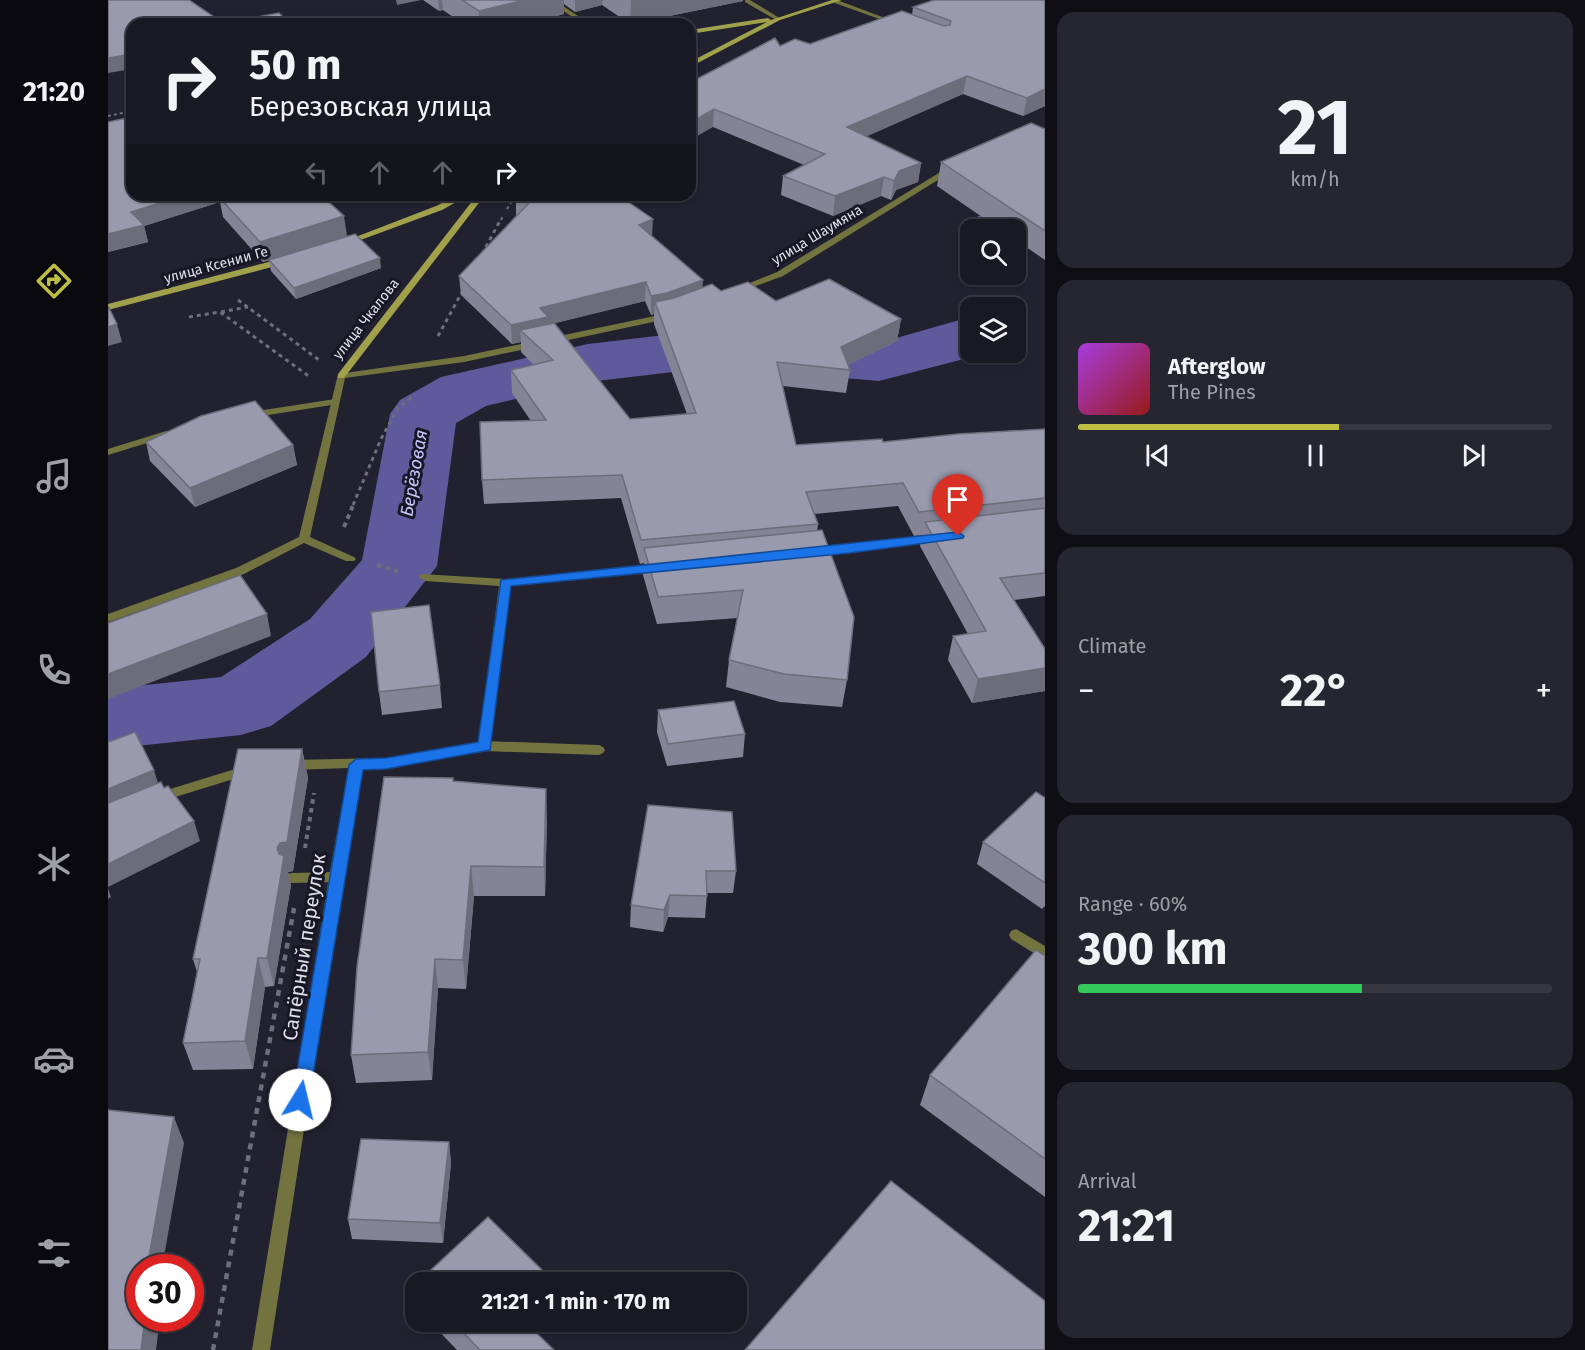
<!DOCTYPE html>
<meta charset="utf-8">
<style>
body{margin:0;font-family:"Fira Sans",sans-serif;background:#262631;color:#f1f3f6;height:100vh;display:flex;flex-direction:column;font-size:22px;white-space:nowrap}
*{box-sizing:border-box;margin:0}
p{font-size:20px;color:#9fa0a6}
.icon{flex:none;width:33px;height:33px;fill:none;stroke:currentColor;stroke-width:2;stroke-linecap:round;stroke-linejoin:round}
.map{position:relative;flex:1;overflow:hidden}
.sheet{display:flex;flex-direction:column;gap:12px;padding:12px;background:#0e0e14;width:540px}
.sheet>*{flex:none}
.banner{position:absolute;left:18px;top:18px;width:570px;height:183px;border-radius:18px;box-shadow:0 2px 4px #0004,0 0 0 2px #373841;background:#191924;color:#f1f3f6;overflow:hidden}
.buttons{position:absolute;left:852px;top:219px;display:grid;gap:12px}
.buttons a{display:grid;place-items:center;width:66px;height:66px;border-radius:12px;background:#191924;box-shadow:0 2px 4px #0004,0 0 0 2px #373841;font-size:30px}
.speed{position:absolute;left:18px;top:1254px;display:flex;gap:12px;font-size:30px;font-weight:700;text-align:center}
.speed>*{display:grid;place-content:center;width:78px;height:78px;border-radius:50%;background:#191924;box-shadow:0 2px 4px #0004,0 0 0 2px #373841;line-height:1}
.speed .limit{border:9px solid #d22;background:#fff;color:#111}
.pin{position:absolute;display:grid;place-items:center;width:51px;height:51px;color:#fff;margin:-62px -26px;border-radius:50% 50% 50% 0;rotate:-45deg;box-shadow:0 0 6px #0007}
.pin .icon{rotate:45deg}
.me{position:absolute;width:66px;margin:-33px;rotate:9deg;stroke-linejoin:round;filter:drop-shadow(0 0 4px #0008)}
.turn{display:flex;align-items:center;gap:21px;height:126px;padding:0 24px;font-size:27px}
.turn .icon{width:78px;height:78px;stroke-width:2.5}
.turn b{display:block;font-size:42px;line-height:51px}
.lanes{display:flex;align-items:center;height:57px;padding:0 24px;background:#0003;justify-content:center;gap:30px;direction:ltr}
.lanes .off{opacity:.35}
.big{font-size:45px;font-weight:700;line-height:1.1}
.sheet .card{flex:1;display:flex;flex-direction:column;justify-content:center;gap:9px;min-width:0;padding:0 21px;border-radius:18px;background:#262631}
.sheet .dial{align-items:center;gap:0}
.dial b{font-size:78px;line-height:1}
.song{display:flex;align-items:center;gap:18px}
.cover{width:72px;height:72px;border-radius:9px;background:linear-gradient(135deg,hsl(280 70% 55%),hsl(0 70% 35%))}
.played{height:6px;border-radius:3px;background:linear-gradient(90deg,#bebf42 55%,#373841 55%)}
.keys{display:flex;justify-content:space-around;direction:ltr}
.heat{display:flex;justify-content:space-between;align-items:center;font-size:33px;direction:ltr}
.charge{height:9px;border-radius:4px;background:linear-gradient(90deg,#34c759 60%,#373841 0)}
.trip{position:absolute;left:297px;top:1272px;width:342px;height:60px;border-radius:18px;background:#191924;box-shadow:0 2px 4px #0004,0 0 0 2px #373841;font-weight:700;line-height:60px;text-align:center}
main{display:flex;flex:1;min-height:0}
.tabs{display:flex;flex-direction:column;width:108px;justify-content:space-around;align-items:center;background:#0a0a0e;color:#9fa0a6}
.tabs .icon{width:42px;height:42px}
.tabs .on{color:#bebf42}
.tabs b{font-size:27px;color:#f1f3f6}
.map>svg:first-child{display:block}
.lines{fill:none;stroke-linecap:round;stroke-linejoin:round}
.river{fill:#5f5a9b;fill-rule:evenodd}
.path-far3{stroke:#6e6e7c;stroke-width:2;stroke-dasharray:3 3;stroke-linecap:butt}
.path-far2{stroke:#6e6e7c;stroke-width:3;stroke-dasharray:4 4;stroke-linecap:butt}
.path-far1{stroke:#6e6e7c;stroke-width:4;stroke-dasharray:4.5 4.5;stroke-linecap:butt}
.path{stroke:#6e6e7c;stroke-width:4.5;stroke-dasharray:6 6;stroke-linecap:butt}
.lane{fill:#72733f;fill-rule:evenodd}
.street{fill:#72733f;fill-rule:evenodd}
.secondary{fill:#a0a14a;fill-rule:evenodd}
.wall{fill:#848496;fill-rule:evenodd}
.shaded-wall{fill:#6c6c7a}
.building{fill:#9a9aae;stroke:#6c6c7a;stroke-width:1.5}
.route{fill:#1a73e8;stroke:#114b97;stroke-width:1.5}
.labels{text-anchor:middle;dominant-baseline:central;stroke-width:6;stroke-linejoin:round;paint-order:stroke}
.far-street-label{font-size:14px;fill:#e0e0eb;stroke:#181726}
.water-label{font-size:18px;font-style:italic;fill:#c6c4fe;stroke:#181726}
.near-street-label{font-size:20px;fill:#e0e0eb;stroke:#181726}
</style>
<main>
<nav class="tabs">
<b>21:20</b>
<svg class="icon on" aria-label="directions" viewBox="0 0 24 24"><path d="M12 3l9 9-9 9-9-9zM9 14v-3h6M13 9l2 2-2 2"/></svg>
<svg class="icon" aria-label="music" viewBox="0 0 24 24"><path d="M9 18V5l10-2v13"/><circle cx="6" cy="18" r="3"/><circle cx="16" cy="16" r="3"/></svg>
<svg class="icon" aria-label="phone" viewBox="0 0 24 24"><path d="M5 4h4l2 5-3 2q2 4 5 5l2-3 5 2v4C11 20 4 13 5 4z"/></svg>
<svg class="icon" aria-label="climate" viewBox="0 0 24 24"><path d="M12 3v18M4 7l16 10M4 17L20 7"/></svg>
<svg class="icon" aria-label="car" viewBox="0 0 24 24"><path d="M5 17H2v-5l4-1 3-4h7l3 4 3 1v5h-3M9 17h6M6 11h13"/><circle cx="7" cy="17" r="2"/><circle cx="17" cy="17" r="2"/></svg>
<svg class="icon" aria-label="filters" viewBox="0 0 24 24"><path d="M4 7h16M4 17h16"/><circle cx="9" cy="7" r="2"/><circle cx="15" cy="17" r="2"/></svg>
</nav>
<div class="map">
<svg width="937" height="1350" viewBox="0 0 937 1350">
<rect width="100%" height="100%" fill="#212130"/>
<g class="lines">
<g class="river">
<path d="M937,192v37l-29,12v-11h-46v7l-4,-7 8,-12 51,-21z"/>
<path d="M862,317v35l17,1 -108,28 -163,-14 -128,15 -102,24 -30,17 -19,143 -71,91 -95,69 -30,9 -133,14v-60l113,-12 89,-58 52,-59 28,-146 10,-14 41,-23 147,-33 128,-15 163,14z"/>
</g>
<g class="path-far3">
<path d="M543,24l18,-3"/>
<path d="M0,116l24,-5"/>
<path d="M399,209l9,-14"/>
<path d="M393,220l2,-4"/>
</g>
<g class="path-far2">
<path d="M374,254l19,-35"/>
<path d="M130,300l81,60"/>
<path d="M113,312l27,-5"/>
<path d="M81,317l31,-5 90,65"/>
<path d="M330,336l24,-44"/>
<path d="M245,505l28,-66 17,-31 17,-13"/>
</g>
<g class="path-far1">
<path d="M236,527l10,-24"/>
<path d="M269,565l21,6"/>
<path d="M197,848l9,-55"/>
</g>
<path class="path" d="M105,1350l81,-442"/>
<g class="lane">
<path d="M637,0h5l31,19 -5,1 -31,-18z"/>
<path d="M724,0h5l64,24 -5,1 -64,-23z"/>
<path d="M227,399l3,1v4l-88,14 -5,-3 5,-3z"/>
<path d="M58,431l5,3 -1,2 -62,19v-6z"/>
<path d="M377,741l114,4 4,2 2,3 -2,3 -4,2 -114,-4 -4,-2 -2,-3 2,-3z"/>
<path d="M228,872l5,1 2,4 -2,4 -5,1 -44,1 -5,-1 -2,-4 2,-4 5,-1z"/>
<path d="M908,929l29,17v14l-34,-21 -2,-4 2,-4z"/>
</g>
<g class="street">
<path d="M439,0h7l36,24h-7z"/>
<path d="M839,168l7,2 -171,106 -41,15 -7,-2 42,-17z"/>
<path d="M561,313l4,3 -1,2 -208,44 -119,16 -35,159 44,20 2,2 -2,2h-8l-42,-18 -60,31 -136,48v-8l128,-46 63,-31 39,-163 126,-18z"/>
<path d="M829,535l5,3 -1,2 -127,15 -5,-3 5,-3z"/>
<path d="M551,564l6,4 -2,3 -153,15 -21,163 -103,19h-24l-19,109 -73,473h-18l77,-473 20,-109 -59,2 -5,-2 -1,-3 1,-3 5,-2 96,-2 93,-16 20,-156 -74,-5 -6,-4 2,-3 84,5z"/>
<path d="M140,765l5,2 1,3 -1,3 -94,29 -5,-2 -2,-3 2,-3z"/>
</g>
<g class="secondary">
<path d="M724,0h10l-62,20 -90,47v-5l77,-40 -77,12v-4l78,-12 3,2z"/>
<path d="M351,195h10l-27,15 -95,35 -7,-2 96,-37z"/>
<path d="M369,195h8l-141,183h-6v-4z"/>
<path d="M176,258l3,1v4l-179,47v-6z"/>
</g>
</g>
<g class="wall">
<path d="M315,0h320v1l-113,23 -28,-19 -27,7 -11,-8v10l-39,10h-62l-20,-14 -4,1z"/>
<path d="M826,0l111,106 -22,10 -60,-22 -97,42 55,27 -3,19 -22,8 -5,10 -10,-4 -48,20 -52,-21 2,-19 21,-11 -91,-38 -16,-48 83,-33 30,-2 102,-29 1,-8z"/>
<path d="M0,122l24,73h189l26,41 -84,26 -40,-45 -3,-15 -76,24 4,16 -40,10z"/>
<path d="M937,129v131l-29,-20v-10h-15l-64,-44 4,-24z"/>
<path d="M284,195h30l-5,3 -18,4z"/>
<path d="M408,198l136,38 50,51 74,14 125,18 -4,22 -50,24 3,5 -4,23 -63,-7 13,59 87,-3 162,-13v167l-31,4 31,49v42l-73,12 -24,-43 5,-24 15,-2 -48,-88 2,-11 -8,1 -16,-30 -84,8 4,10 -1,7 30,149 -5,27 -62,-5 -54,-15 3,-27 9,-42 -81,6 -14,-49 1,-12 -4,1 -19,-66 -137,6 -2,-24 49,-59 -19,-28 -1,-23 23,-5 -13,-13v-10l-9,2 -51,-49 -2,-19 58,-60h-1zM537,301l6,14 3,-1v10l33,90 -57,5 -75,-96z"/>
<path d="M161,260l112,8 -85,31 -25,-28z"/>
<path d="M38,442l147,3 4,20 -102,42 -45,-46z"/>
<path d="M332,685l2,23 -60,7 -3,-23z"/>
<path d="M550,710l87,24 -2,23 -76,9 -10,-34z"/>
<path d="M194,749l6,29 -15,93 -5,1 3,13 -17,101 -9,1 -12,82 -60,1 -10,-27 14,-71 -4,-13z"/>
<path d="M346,781l93,37 -2,78h-71l-8,93 -28,-1 -6,92 -76,3 -5,-28z"/>
<path d="M937,798v108l-3,3 -65,-45 6,-22z"/>
<path d="M540,805l88,66 -3,22h-26l-2,25 -37,-1 -5,15 -33,-5 1,-22z"/>
<path d="M937,956v241l-125,-92 10,-30z"/>
<path d="M341,1142l2,21 -8,80 -91,-4 -4,-20z"/>
<path d="M322,1322h95l29,28h-97z"/>
</g>
<g class="shaded-wall">
<path d="M288,0h25l-24,5z"/>
<path d="M330,0h4l1,10 -4,1z"/>
<path d="M416,0h40v14l-39,10h-46v-13z"/>
<path d="M467,0h28l-1,5 -27,7z"/>
<path d="M523,0h112v1l-113,23z"/>
<path d="M24,54v15l-24,4v-15z"/>
<path d="M859,76l-4,18 -118,52 2,-19z"/>
<path d="M937,89v17l-22,10 4,-18z"/>
<path d="M606,109l-1,18 -23,13v-17z"/>
<path d="M813,163l-3,19 -22,8 -5,10 3,-19 5,-10z"/>
<path d="M776,177l-3,19 -48,20 2,-20z"/>
<path d="M77,195h56l-22,2 1,5 -76,24 4,16 -40,10v-18l23,-22z"/>
<path d="M290,195h24l-5,3 -18,4z"/>
<path d="M236,216l3,20 -84,26 -3,-20z"/>
<path d="M545,219l-1,18 -13,-12z"/>
<path d="M272,258l1,10 -85,31 -2,-11z"/>
<path d="M595,280l-1,18 -47,4 -1,12 -3,1v-19z"/>
<path d="M538,282l-1,19 -97,24 -28,5 1,12 -9,2 -1,-19 29,-17z"/>
<path d="M793,319l-4,22 -59,28 3,-22z"/>
<path d="M9,324l5,18 -14,4v-19z"/>
<path d="M185,445l4,20 -102,42 -5,-19z"/>
<path d="M159,614l4,22 -163,63v-25z"/>
<path d="M937,668v23l-73,12 6,-24z"/>
<path d="M194,749l6,29 -15,93 -5,1 3,13 -17,101 -7,-28 10,-110z"/>
<path d="M46,770l6,20 -52,22v-23z"/>
<path d="M438,789l1,29 -2,78 -1,-29z"/>
<path d="M86,821l6,20 -92,46v-23z"/>
<path d="M363,866l3,30 -8,93 -3,-29z"/>
<path d="M0,888l3,9 -3,2z"/>
<path d="M562,895l-2,22 -5,15 1,-22z"/>
<path d="M150,958l7,29 -12,82 -8,-28z"/>
<path d="M327,959l3,29 -6,92 -4,-28z"/>
<path d="M66,1117l10,26 -22,125h-15z"/>
<path d="M341,1142l2,21 -8,80 -3,-20z"/>
<path d="M434,1270l1,12h-14z"/>
<path d="M37,1318h15l-4,32h-15z"/>
</g>
<g class="building">
<path d="M0,0h81l34,23 56,-10 11,11h-158v30l-24,4z"/>
<path d="M354,0h62l-45,11z"/>
<path d="M826,0h111v89l-18,9 -60,-22 -120,51 74,36 -22,8 -5,10 -10,-4 -49,19 -52,-20 42,-22 -111,-45 -24,14v-46l7,2 78,-41 5,8 15,-7 15,5 92,-33 42,15 6,-1 1,-4 -38,-14z"/>
<path d="M24,117v78h53l-54,17 13,13 -36,9v-112z"/>
<path d="M923,123l14,6v102l-104,-69z"/>
<path d="M120,195h93l23,21 -84,26 -41,-45z"/>
<path d="M411,195h99l35,24 -14,6 64,55 -36,13 -16,3 -5,-14 -106,26 8,9 -37,8 -52,-49 70,-73 -13,-5z"/>
<path d="M247,234l25,24 -86,30 -25,-28z"/>
<path d="M721,279l72,40 -60,28 9,23 -73,-8 19,83 86,-6 1,3 75,-8 87,-5v69l-126,14 -16,-29 -97,9 12,32 -177,16 -19,-65 -140,5 -2,-58 66,-2 -35,-50 42,-10 -33,-30 34,-7 76,96 66,-6 -41,-111 19,-4 38,-14 9,7 27,-9 28,19z"/>
<path d="M0,306l9,18 -9,3z"/>
<path d="M147,401l38,44 -103,43 -44,-46 55,-26z"/>
<path d="M937,508v65l-45,5 45,71v19l-67,11 -25,-43 33,-5 -61,-109z"/>
<path d="M714,530l32,87 -7,63 -63,-6 -55,-14 14,-70 -85,7 -14,-49z"/>
<path d="M132,575l27,39 -159,60v-51z"/>
<path d="M321,605l11,80 -61,7 -8,-80z"/>
<path d="M626,701l11,33 -77,10 -10,-34z"/>
<path d="M27,732l19,38 -46,19v-47z"/>
<path d="M130,749h64l-15,93 -7,1 -3,5 2,6 5,2 -17,102h-9l-13,83 -62,2 17,-84h-7z"/>
<path d="M276,777l69,1v3l93,8 -2,78 -73,-1 -8,94 -28,-1 -7,93 -77,3 6,-88z"/>
<path d="M53,782l3,6 4,-2 26,35 -86,43v-61z"/>
<path d="M928,792l9,6v85l-62,-41z"/>
<path d="M540,805l84,7 4,59h-30l1,25 -37,-1 -6,15 -33,-5z"/>
<path d="M928,950l9,6v203l-115,-84z"/>
<path d="M0,1110l66,7 -27,151h-7v50h5l-4,32h-33z"/>
<path d="M253,1139l88,3 -9,81 -92,-4z"/>
<path d="M783,1181l154,120v49h-300z"/>
<path d="M380,1217l54,53 -13,12h-111z"/>
<path d="M345,1322h72l29,28h-74z"/>
</g>
<path class="route" d="M850,532l6,4 -1,2 -113,15 -339,33 -21,164 -104,19 -23,1 -54,330 -2,6 -7,2 -6,-2 -2,-6 57,-335 7,-6 30,-1 92,-16 23,-162z"/>
<g class="labels">
<g class="far-street-label">
<text transform="translate(709 235) rotate(-31)">улица Шаумяна</text>
<text transform="translate(108 265) rotate(-15)">улица Ксении Ге</text>
<text transform="translate(258 319) rotate(-52)">улица Чкалова</text>
</g>
<g class="water-label">
<text transform="translate(306 473) rotate(-80)">Берёзовая</text>
</g>
<g class="near-street-label">
<text transform="translate(196 947) rotate(-81)">Сапёрный переулок</text>
</g>
</g>
</svg>
<div class="buttons">
<a><svg class="icon" aria-label="search" viewBox="0 0 24 24"><circle cx="10" cy="10" r="6"/><path d="M15 15l6 6"/></svg></a>
<a><svg class="icon" aria-label="layers" viewBox="0 0 24 24"><path d="M12 4l9 5-9 5-9-5zM3 14l9 5 9-5"/></svg></a>
</div>
<div class="speed"><div class="limit">30</div></div>
<div class="pin" style="left:850px;top:536px;background:#d93025"><svg class="icon" aria-label="arrive" viewBox="0 0 24 24"><path d="M6 21V4h12l-3 4 3 4H6"/></svg></div>
<svg class="me" style="left:192px;top:1100px" viewBox="-20 -20 40 40"><circle r="19" fill="#fff"/><path d="M0-13L10 11 0 6-10 11z" fill="#1a73e8"/></svg>
<div class="trip">21:21 · 1 min · 170 m</div>
<div class="banner">
<div class="turn"><svg class="icon" aria-label="right" viewBox="0 0 24 24"><path d="M7 20v-9h11M14 6l5 5-5 5"/></svg><div><b>50 m</b>Березовская улица</div></div>
<div class="lanes"><svg class="icon off" aria-label="left" viewBox="0 0 24 24"><path d="M17 20v-9H6M10 6l-5 5 5 5"/></svg><svg class="icon off" aria-label="ahead" viewBox="0 0 24 24"><path d="M12 20V5M6 11l6-6 6 6"/></svg><svg class="icon off" aria-label="ahead" viewBox="0 0 24 24"><path d="M12 20V5M6 11l6-6 6 6"/></svg><svg class="icon" aria-label="right" viewBox="0 0 24 24"><path d="M7 20v-9h11M14 6l5 5-5 5"/></svg></div>
</div>
</div>
<section class="sheet">
<div class="card dial"><b>21</b><p>km/h</p></div>
<div class="card">
<div class="song"><i class="cover"></i><div><b>Afterglow</b><p>The Pines</p></div></div>
<div class="played"></div>
<div class="keys"><svg class="icon" aria-label="previous" viewBox="0 0 24 24"><path d="M18 5L8 12l10 7zM5 5v14"/></svg><svg class="icon" aria-label="pause" viewBox="0 0 24 24"><path d="M8 5v14M16 5v14"/></svg><svg class="icon" aria-label="next" viewBox="0 0 24 24"><path d="M6 5l10 7-10 7zM19 5v14"/></svg></div>
</div>
<div class="card"><p>Climate</p>
<div class="heat"><a>−</a><b class="big">22°</b><a>+</a></div>
</div>
<div class="card"><p>Range · 60%</p><b class="big">300 km</b><div class="charge"></div></div>
<div class="card"><p>Arrival</p><b class="big">21:21</b></div>
</section>
</main>
